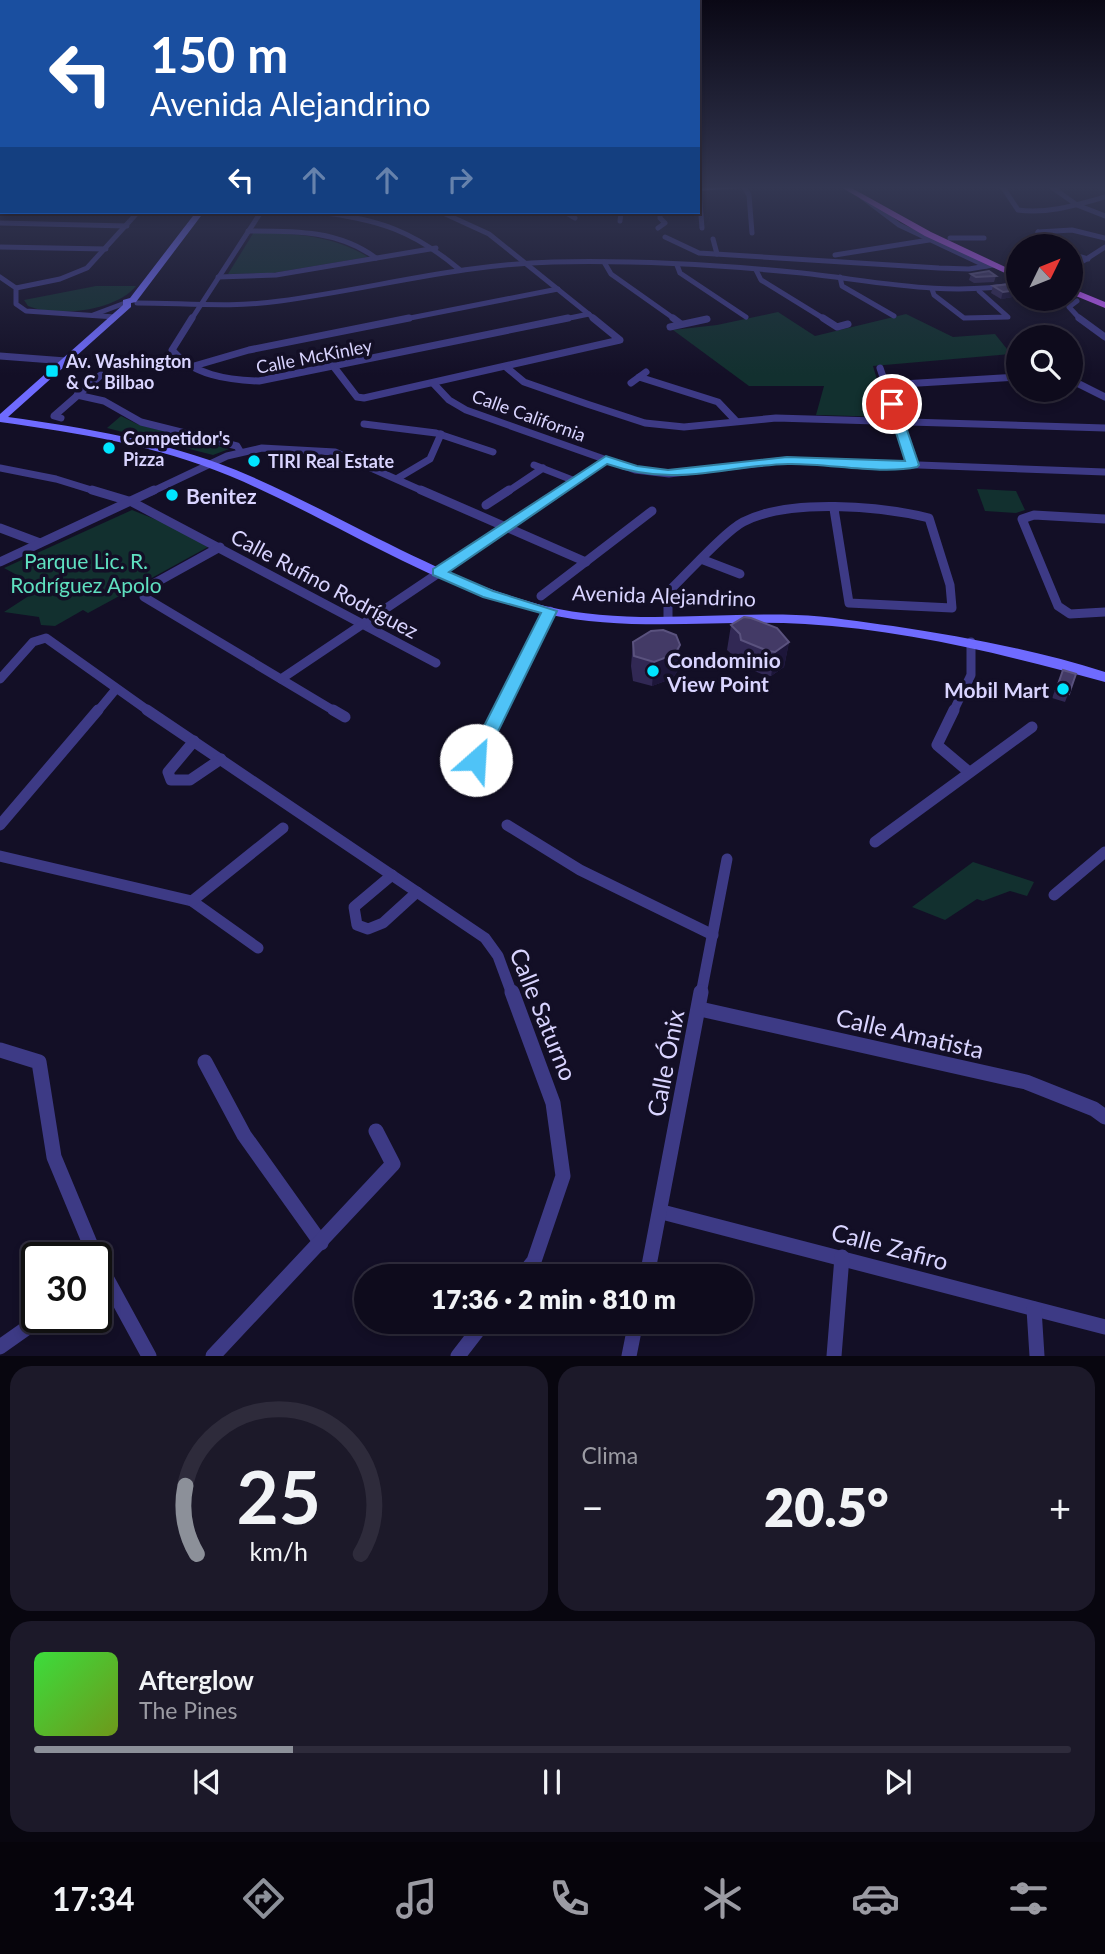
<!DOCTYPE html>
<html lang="es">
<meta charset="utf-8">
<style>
body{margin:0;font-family:Lato,sans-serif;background:#1c1929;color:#f1f3f6;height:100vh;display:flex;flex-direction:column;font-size:26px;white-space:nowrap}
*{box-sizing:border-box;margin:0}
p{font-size:23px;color:#9b9ba3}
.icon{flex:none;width:38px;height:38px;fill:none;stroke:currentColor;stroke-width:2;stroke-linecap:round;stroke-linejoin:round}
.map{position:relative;height:1356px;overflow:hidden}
.drawer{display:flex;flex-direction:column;gap:10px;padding:10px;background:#08060f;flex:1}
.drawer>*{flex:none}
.top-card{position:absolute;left:0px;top:0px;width:700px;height:214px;box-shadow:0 4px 10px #0003,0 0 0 2px #2e2b3b;background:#1a4fa0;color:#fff;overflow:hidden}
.needle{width:46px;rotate:47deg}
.fabs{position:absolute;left:1006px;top:234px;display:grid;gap:14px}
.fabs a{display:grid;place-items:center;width:77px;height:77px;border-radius:50%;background:#0e0b1c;box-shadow:0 4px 10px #0003,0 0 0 2px #2e2b3b;font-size:35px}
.speed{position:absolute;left:21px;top:1242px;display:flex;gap:14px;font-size:35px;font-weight:700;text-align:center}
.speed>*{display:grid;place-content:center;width:91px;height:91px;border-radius:50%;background:#0e0b1c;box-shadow:0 4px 10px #0003,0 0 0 2px #2e2b3b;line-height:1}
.speed .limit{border:4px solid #111;border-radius:10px;background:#fff;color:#111}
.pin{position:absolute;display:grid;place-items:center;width:60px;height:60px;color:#fff;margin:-30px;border:4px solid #fff;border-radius:50%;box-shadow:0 2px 7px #0007}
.me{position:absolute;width:77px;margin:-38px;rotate:26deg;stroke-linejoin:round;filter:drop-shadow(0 0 5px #0008)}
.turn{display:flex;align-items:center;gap:24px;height:147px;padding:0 35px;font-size:32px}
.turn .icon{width:91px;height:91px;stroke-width:2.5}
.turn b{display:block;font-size:49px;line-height:60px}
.lanes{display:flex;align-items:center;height:66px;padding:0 35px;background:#0003;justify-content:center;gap:35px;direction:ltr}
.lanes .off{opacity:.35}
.big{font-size:52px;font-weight:800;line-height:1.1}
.drawer .tile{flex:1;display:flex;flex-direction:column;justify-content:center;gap:10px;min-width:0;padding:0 24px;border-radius:21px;background:#1c1929}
.drawer .dial{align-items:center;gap:0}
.dial svg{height:182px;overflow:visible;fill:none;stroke:#2e2b3b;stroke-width:7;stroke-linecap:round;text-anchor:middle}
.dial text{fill:#f1f3f6;stroke:none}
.song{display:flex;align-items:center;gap:21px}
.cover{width:84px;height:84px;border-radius:10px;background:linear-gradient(135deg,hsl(120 70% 55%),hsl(80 70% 35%))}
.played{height:7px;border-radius:4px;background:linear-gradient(90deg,#8c9099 25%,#2e2b3b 25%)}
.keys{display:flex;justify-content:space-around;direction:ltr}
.heat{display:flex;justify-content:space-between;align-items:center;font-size:38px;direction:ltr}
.drawer .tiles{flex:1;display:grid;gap:10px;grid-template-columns:1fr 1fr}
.tile:last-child{grid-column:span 2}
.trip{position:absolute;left:354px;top:1264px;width:399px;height:70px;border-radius:35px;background:#0e0b1c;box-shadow:0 4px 10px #0003,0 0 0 2px #2e2b3b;font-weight:800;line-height:70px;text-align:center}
.menu{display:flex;height:112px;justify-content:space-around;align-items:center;background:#06040b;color:#9b9ba3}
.menu .icon{width:49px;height:49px}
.menu .on{color:#8c9099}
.menu b{font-size:32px;color:#f1f3f6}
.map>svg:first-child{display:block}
.green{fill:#12302f}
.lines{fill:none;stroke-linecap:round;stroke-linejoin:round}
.street-far4{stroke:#3d3a85;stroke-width:5}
.street-far3{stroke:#3d3a85;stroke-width:7}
.street-far2{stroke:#3d3a85;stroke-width:9}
.street-far1{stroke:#3d3a85;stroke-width:11}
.street{stroke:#3d3a85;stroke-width:15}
.secondary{fill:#6f6bff;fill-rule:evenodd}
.primary{fill:#c25bff;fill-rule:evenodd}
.wall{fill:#312854}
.shaded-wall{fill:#1d163a}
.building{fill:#433a66;stroke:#5a527e;stroke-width:2}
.route{fill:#4fc3f7;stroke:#337fa1;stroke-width:2}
.poi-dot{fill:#00e5ff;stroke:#130f26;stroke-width:2.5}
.labels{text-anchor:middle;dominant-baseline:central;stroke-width:7;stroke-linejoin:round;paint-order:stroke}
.far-street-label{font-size:18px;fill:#d9d4ff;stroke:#130f26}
.far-poi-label{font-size:18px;font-weight:bold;fill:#d9d4ff;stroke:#130f26;text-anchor:start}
.poi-label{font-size:21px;font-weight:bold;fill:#d9d4ff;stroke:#130f26;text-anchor:start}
.park-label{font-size:21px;fill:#5fe0c0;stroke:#130f26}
.street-label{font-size:21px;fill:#d9d4ff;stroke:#130f26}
.near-street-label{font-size:24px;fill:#d9d4ff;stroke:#130f26}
</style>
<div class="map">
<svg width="1105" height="1356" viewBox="0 0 1105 1356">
<rect width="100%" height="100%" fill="#130f26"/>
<g class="green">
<path d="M254,232c41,2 79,3 114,25l-95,16 -45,1z"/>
<path d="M96,286h40c-20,25 -79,32 -108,20l-4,-6z"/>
<path d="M778,312l37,24 91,-22 47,23 42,-3 16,20 -138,12 15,51 -72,-2 8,-29h-75l-76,-56 44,-5z"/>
<path d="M121,416l16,8 92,25 -16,6 -106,-27z"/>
<path d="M977,489l39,2 9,19 -9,3 -31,-2z"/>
<path d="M132,510l35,14 41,23 -60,33 -20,7 -5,7 -35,19 -5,-3 -28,16 -14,-1 -2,-8 -35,-5 37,-24 -37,-20z"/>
<path d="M973,862l61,20 -7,14 -17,-5 -27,10 -6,-2 -32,21 -33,-13z"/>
</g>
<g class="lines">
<g class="street-far4">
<path d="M743,186l6,9 3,38"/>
<path d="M1002,186l16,24c30,4 58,-5 87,-13"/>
<path d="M1050,186l27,19 28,11"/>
<path d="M1101,186l4,3"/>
<path d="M699,189l3,39"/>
<path d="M862,197l37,28 87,41"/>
<path d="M318,212c60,7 96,19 142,58"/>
<path d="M441,212l48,22 107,86"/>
<path d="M565,212l10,6"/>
<path d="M620,221l1,-9"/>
<path d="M0,223l127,3"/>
<path d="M658,228l7,-5 -5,-5v-6"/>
<path d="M248,231c46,0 90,-1 128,27"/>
<path d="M1038,232l34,-2 33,8"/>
<path d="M1038,232l17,15"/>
<path d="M665,237l34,16 240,15 30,1 24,-4"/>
<path d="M950,238h34"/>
<path d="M713,239l4,15"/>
<path d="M0,247l106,2"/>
<path d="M1071,254l17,5"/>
<path d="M835,255l94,-15"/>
<path d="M604,262l7,12 65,46"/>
<path d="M677,265l3,8 66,44"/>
<path d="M1071,269l34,-22"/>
<path d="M756,270l5,10 65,40"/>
<path d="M0,277l16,11v16l10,7 89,6"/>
<path d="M218,277l58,-2 160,-27"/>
<path d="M840,277l2,9 52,30"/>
<path d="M16,288l44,-9 27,-11 51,-56"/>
<path d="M932,289l2,6 30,23 44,-1 -29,-26"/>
<path d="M1077,301l-8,6 12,13"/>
<path d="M137,303c47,0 97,5 143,-2 91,-12 181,-37 273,-39 83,-2 167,3 249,11 73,8 143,24 216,11"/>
<path d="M93,315l32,-12"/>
<path d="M191,320l70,-108"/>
<path d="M400,320l158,-31"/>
<path d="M560,320l29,-6"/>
<path d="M701,320l6,-1"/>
</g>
<g class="street-far3">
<path d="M192,318l-20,32c21,25 55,30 87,31l309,-63"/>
<path d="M673,318l8,6"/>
<path d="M823,318l14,9 11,-3"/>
<path d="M1079,318l26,19"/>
<path d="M670,327l37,-8"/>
<path d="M0,356l66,5"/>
<path d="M194,366l55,-16 160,-32"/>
<path d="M334,367l23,30 7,1 256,-58 -27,-22"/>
<path d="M506,367l18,15 63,22 58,19 39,4 92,-9 329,10"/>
<path d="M880,368l33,97"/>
<path d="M639,377l79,25 18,19"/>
<path d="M1071,380l34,17"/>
<path d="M433,383l16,17 17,10 169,60 34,4 118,-14 318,12"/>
<path d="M631,383l15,-11"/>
<path d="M886,385l132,-8"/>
<path d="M77,395l27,6 37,21 96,24 3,5"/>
<path d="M61,418l-7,-2 47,-41"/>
<path d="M364,424l72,9 57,19"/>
<path d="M534,465l41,16"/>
<path d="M0,468l56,11 42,13"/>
<path d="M398,478l32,-19 11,-25"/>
<path d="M151,492l76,-36 35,-8 73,4 90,40"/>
<path d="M507,492l36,-24"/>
<path d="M559,492l47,-32"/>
</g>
<g class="street-far2">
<path d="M92,490l40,12 304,161"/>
<path d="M421,490l165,72"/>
<path d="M486,505l23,-15"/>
<path d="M1105,519l-71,-4 -12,4 36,87 12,8 35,-2"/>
<path d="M0,528l40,15"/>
<path d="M220,547l-74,41 -2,9 192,115"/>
<path d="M701,559l39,15"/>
<path d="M0,562l154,-72"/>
<path d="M541,596l111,-85"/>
<path d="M668,619v-27c17,-16 56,-60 75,-70 46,-24 137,-16 186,-4l21,67 2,23 -103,-5 -15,-94"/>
<path d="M0,679l33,-37 13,-4 104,74"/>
<path d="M281,679l281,-189"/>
<path d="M97,712l19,-23"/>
<path d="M500,712l50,-101"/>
<path d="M953,712l18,-37v-33"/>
</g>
<g class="street-far1">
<path d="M147,710l338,228 13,18 14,38"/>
<path d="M333,710l12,7"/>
<path d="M954,710l-17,35 32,27"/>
<path d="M194,741l-26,31 3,8h19l31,-21"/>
<path d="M476,760l25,-50"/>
<path d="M0,825l98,-115"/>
<path d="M507,825l73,45 133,65"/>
<path d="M875,842l157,-115"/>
<path d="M0,856l192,45 66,47"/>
<path d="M392,875l-38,32 3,18 11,4 15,-6 34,-31"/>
<path d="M1054,895l51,-43"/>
<path d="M192,901l91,-73"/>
<path d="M701,994l26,-135"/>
</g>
<g class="street">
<path d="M512,992l41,111 10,73 -29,85 -12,15"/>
<path d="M700,1009l326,73 68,27 11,8"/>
<path d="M0,1050l39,12 15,95 42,101"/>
<path d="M205,1062l39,73 77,108"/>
<path d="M662,1212l443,115"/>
<path d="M96,1259l53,97"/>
<path d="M647,1276l54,-284"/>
<path d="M1034,1309l3,47"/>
<path d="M0,1347l41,-29"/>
<path d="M213,1356l180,-192 -17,-33"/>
<path d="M458,1356l27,-35"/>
<path d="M629,1356l7,-35"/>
<path d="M834,1356l8,-99"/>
</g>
<g class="secondary">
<path d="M745,186l-3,2 -44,3v-4z"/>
<path d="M196,212h8l-68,90 -5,1v4l-123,110c78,11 155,24 228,53 104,43 199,108 309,136 82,20 168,6 251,9 32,1 65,7 97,11 72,11 143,24 212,46v10c-98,-27 -198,-52 -300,-58 -86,-5 -173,9 -259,-10 -113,-25 -211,-94 -316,-138 -74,-31 -152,-43 -230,-54v-8l123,-109v-5l7,-2z"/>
</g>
<g class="primary">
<path d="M839,186h9l83,46 87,41v6l-93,-43z"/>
<path d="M1071,288l34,14v6l-34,-14z"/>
</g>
</g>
<g class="wall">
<path d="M971,274l25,2 -2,6 -20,1 -5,-3z"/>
<path d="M993,286l25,10 -17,3 -10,-6z"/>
<path d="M731,625l58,17 -5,25 -13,9 -7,-1 -26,-11 -1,-5 -10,-9z"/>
<path d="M633,642l45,28 -5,8 -21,8 -19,-5 -2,-15z"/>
<path d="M1063,670l13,4 -11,28 -13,-4z"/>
</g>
<g class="shaded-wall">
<path d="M1018,290v6l-17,3 2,-7z"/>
<path d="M789,642l-5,25 -13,9 4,-24z"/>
<path d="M680,645l-2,25 -5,8 -21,8 2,-24z"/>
</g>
<g class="building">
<path d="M989,271l7,5 -20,1 -5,-3z"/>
<path d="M1010,284l8,6 -15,2 -10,-6z"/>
<path d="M744,617l7,1 26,10 12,14 -14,10 -7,-1 -27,-11 -1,-6 -9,-9z"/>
<path d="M663,630l13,5 4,10 -5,9 -21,8 -20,-6 -1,-14 18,-11z"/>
<path d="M1063,670l13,4 -7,20 -13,-4z"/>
</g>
<linearGradient id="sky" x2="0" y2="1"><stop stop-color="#0a0815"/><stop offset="0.5" stop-color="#333752"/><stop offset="1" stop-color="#333752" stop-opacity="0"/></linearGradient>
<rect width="1105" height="375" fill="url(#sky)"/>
<path class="route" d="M892,400l6,4 21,61 -2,2c-36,8 -90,-4 -129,-3 -68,2 -111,24 -181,0l-158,108 44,19 64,20 -73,149 -8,6 -6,-2 -3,-4 74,-147 -58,-16 -50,-22v-6l173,-113 31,10 31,4 119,-13 118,4 -18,-57z"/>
<g class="poi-dot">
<rect x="45" y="364" width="14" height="14" rx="3.5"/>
<circle cx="109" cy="448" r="7"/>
<circle cx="254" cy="461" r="7"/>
<circle cx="172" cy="495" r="7"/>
<circle cx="653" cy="671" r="7"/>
<circle cx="1063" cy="689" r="7"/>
</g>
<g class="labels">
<g class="far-street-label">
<text transform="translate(314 356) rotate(-11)">Calle McKinley</text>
<text transform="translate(529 415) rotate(20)">Calle California</text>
</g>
<g class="far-poi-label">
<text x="66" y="361">Av. Washington<tspan x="66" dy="21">&amp; C. Bilbao</tspan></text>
<text x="123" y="438">Competidor's<tspan x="123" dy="21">Pizza</tspan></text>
<text x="268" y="461">TIRI Real Estate</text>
</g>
<g class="poi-label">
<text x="186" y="495">Benitez</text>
<text x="667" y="659">Condominio<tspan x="667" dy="24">View Point</tspan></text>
<text x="1049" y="689" text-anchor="end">Mobil Mart</text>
</g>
<g class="park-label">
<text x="86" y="560">Parque Lic. R.<tspan x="86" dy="24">Rodríguez Apolo</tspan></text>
</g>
<g class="street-label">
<text transform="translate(325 583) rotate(28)">Calle Rufino Rodríguez</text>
<text transform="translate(664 595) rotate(2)">Avenida Alejandrino</text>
</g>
<g class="near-street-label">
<text transform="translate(544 1014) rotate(68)">Calle Saturno</text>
<text transform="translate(910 1033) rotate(13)">Calle Amatista</text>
<text transform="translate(665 1063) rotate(-79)">Calle Ónix</text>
<text transform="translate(890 1246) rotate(15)">Calle Zafiro</text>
</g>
</g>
</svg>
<div class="fabs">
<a><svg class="needle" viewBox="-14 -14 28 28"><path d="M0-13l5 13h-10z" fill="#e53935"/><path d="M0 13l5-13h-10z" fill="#9b9ba3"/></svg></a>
<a><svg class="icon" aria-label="search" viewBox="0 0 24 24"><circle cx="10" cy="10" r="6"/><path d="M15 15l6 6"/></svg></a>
</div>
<div class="speed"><div class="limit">30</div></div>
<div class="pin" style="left:892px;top:404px;background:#d93025"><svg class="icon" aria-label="arrive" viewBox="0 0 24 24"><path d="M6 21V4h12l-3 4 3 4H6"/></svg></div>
<svg class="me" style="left:476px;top:760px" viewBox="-20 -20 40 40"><circle r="19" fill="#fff"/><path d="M0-13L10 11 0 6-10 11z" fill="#4fc3f7"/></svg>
<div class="trip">17:36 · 2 min · 810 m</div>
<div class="top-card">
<div class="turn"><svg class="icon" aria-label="left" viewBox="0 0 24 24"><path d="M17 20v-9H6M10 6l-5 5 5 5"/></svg><div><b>150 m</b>Avenida Alejandrino</div></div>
<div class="lanes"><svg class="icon" aria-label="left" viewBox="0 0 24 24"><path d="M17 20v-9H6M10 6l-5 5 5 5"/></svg><svg class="icon off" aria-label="ahead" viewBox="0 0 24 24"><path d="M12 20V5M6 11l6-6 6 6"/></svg><svg class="icon off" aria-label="ahead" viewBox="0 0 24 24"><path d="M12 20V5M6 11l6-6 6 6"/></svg><svg class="icon off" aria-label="right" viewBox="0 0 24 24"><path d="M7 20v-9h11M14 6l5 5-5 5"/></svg></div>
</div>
</div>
<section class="drawer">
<div class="tiles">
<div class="tile dial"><svg viewBox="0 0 100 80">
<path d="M14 69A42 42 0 1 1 86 69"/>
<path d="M14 69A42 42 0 0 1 9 39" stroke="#8c9099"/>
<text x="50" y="56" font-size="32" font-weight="700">25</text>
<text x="50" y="72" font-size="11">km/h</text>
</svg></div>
<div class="tile"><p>Clima</p>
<div class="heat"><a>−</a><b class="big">20.5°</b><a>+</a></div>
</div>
<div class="tile">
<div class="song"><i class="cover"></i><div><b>Afterglow</b><p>The Pines</p></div></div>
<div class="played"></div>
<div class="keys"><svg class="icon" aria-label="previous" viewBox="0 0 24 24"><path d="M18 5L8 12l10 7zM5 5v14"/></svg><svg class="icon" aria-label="pause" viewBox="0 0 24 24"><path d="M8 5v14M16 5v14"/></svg><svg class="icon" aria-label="next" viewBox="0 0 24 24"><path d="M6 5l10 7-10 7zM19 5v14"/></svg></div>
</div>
</div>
</section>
<nav class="menu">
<b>17:34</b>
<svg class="icon on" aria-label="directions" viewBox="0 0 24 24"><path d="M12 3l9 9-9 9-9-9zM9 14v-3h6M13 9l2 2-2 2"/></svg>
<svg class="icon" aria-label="music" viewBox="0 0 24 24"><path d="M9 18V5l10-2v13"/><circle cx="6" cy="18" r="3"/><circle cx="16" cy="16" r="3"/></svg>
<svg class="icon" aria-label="phone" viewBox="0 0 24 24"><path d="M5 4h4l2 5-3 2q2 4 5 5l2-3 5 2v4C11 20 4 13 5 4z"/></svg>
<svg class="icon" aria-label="climate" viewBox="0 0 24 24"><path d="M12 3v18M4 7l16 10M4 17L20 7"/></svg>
<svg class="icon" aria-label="car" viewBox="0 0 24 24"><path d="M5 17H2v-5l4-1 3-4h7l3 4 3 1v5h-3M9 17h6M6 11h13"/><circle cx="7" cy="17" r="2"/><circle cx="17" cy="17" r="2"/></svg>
<svg class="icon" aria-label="filters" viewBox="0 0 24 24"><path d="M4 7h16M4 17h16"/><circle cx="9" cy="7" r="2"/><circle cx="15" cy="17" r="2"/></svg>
</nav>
